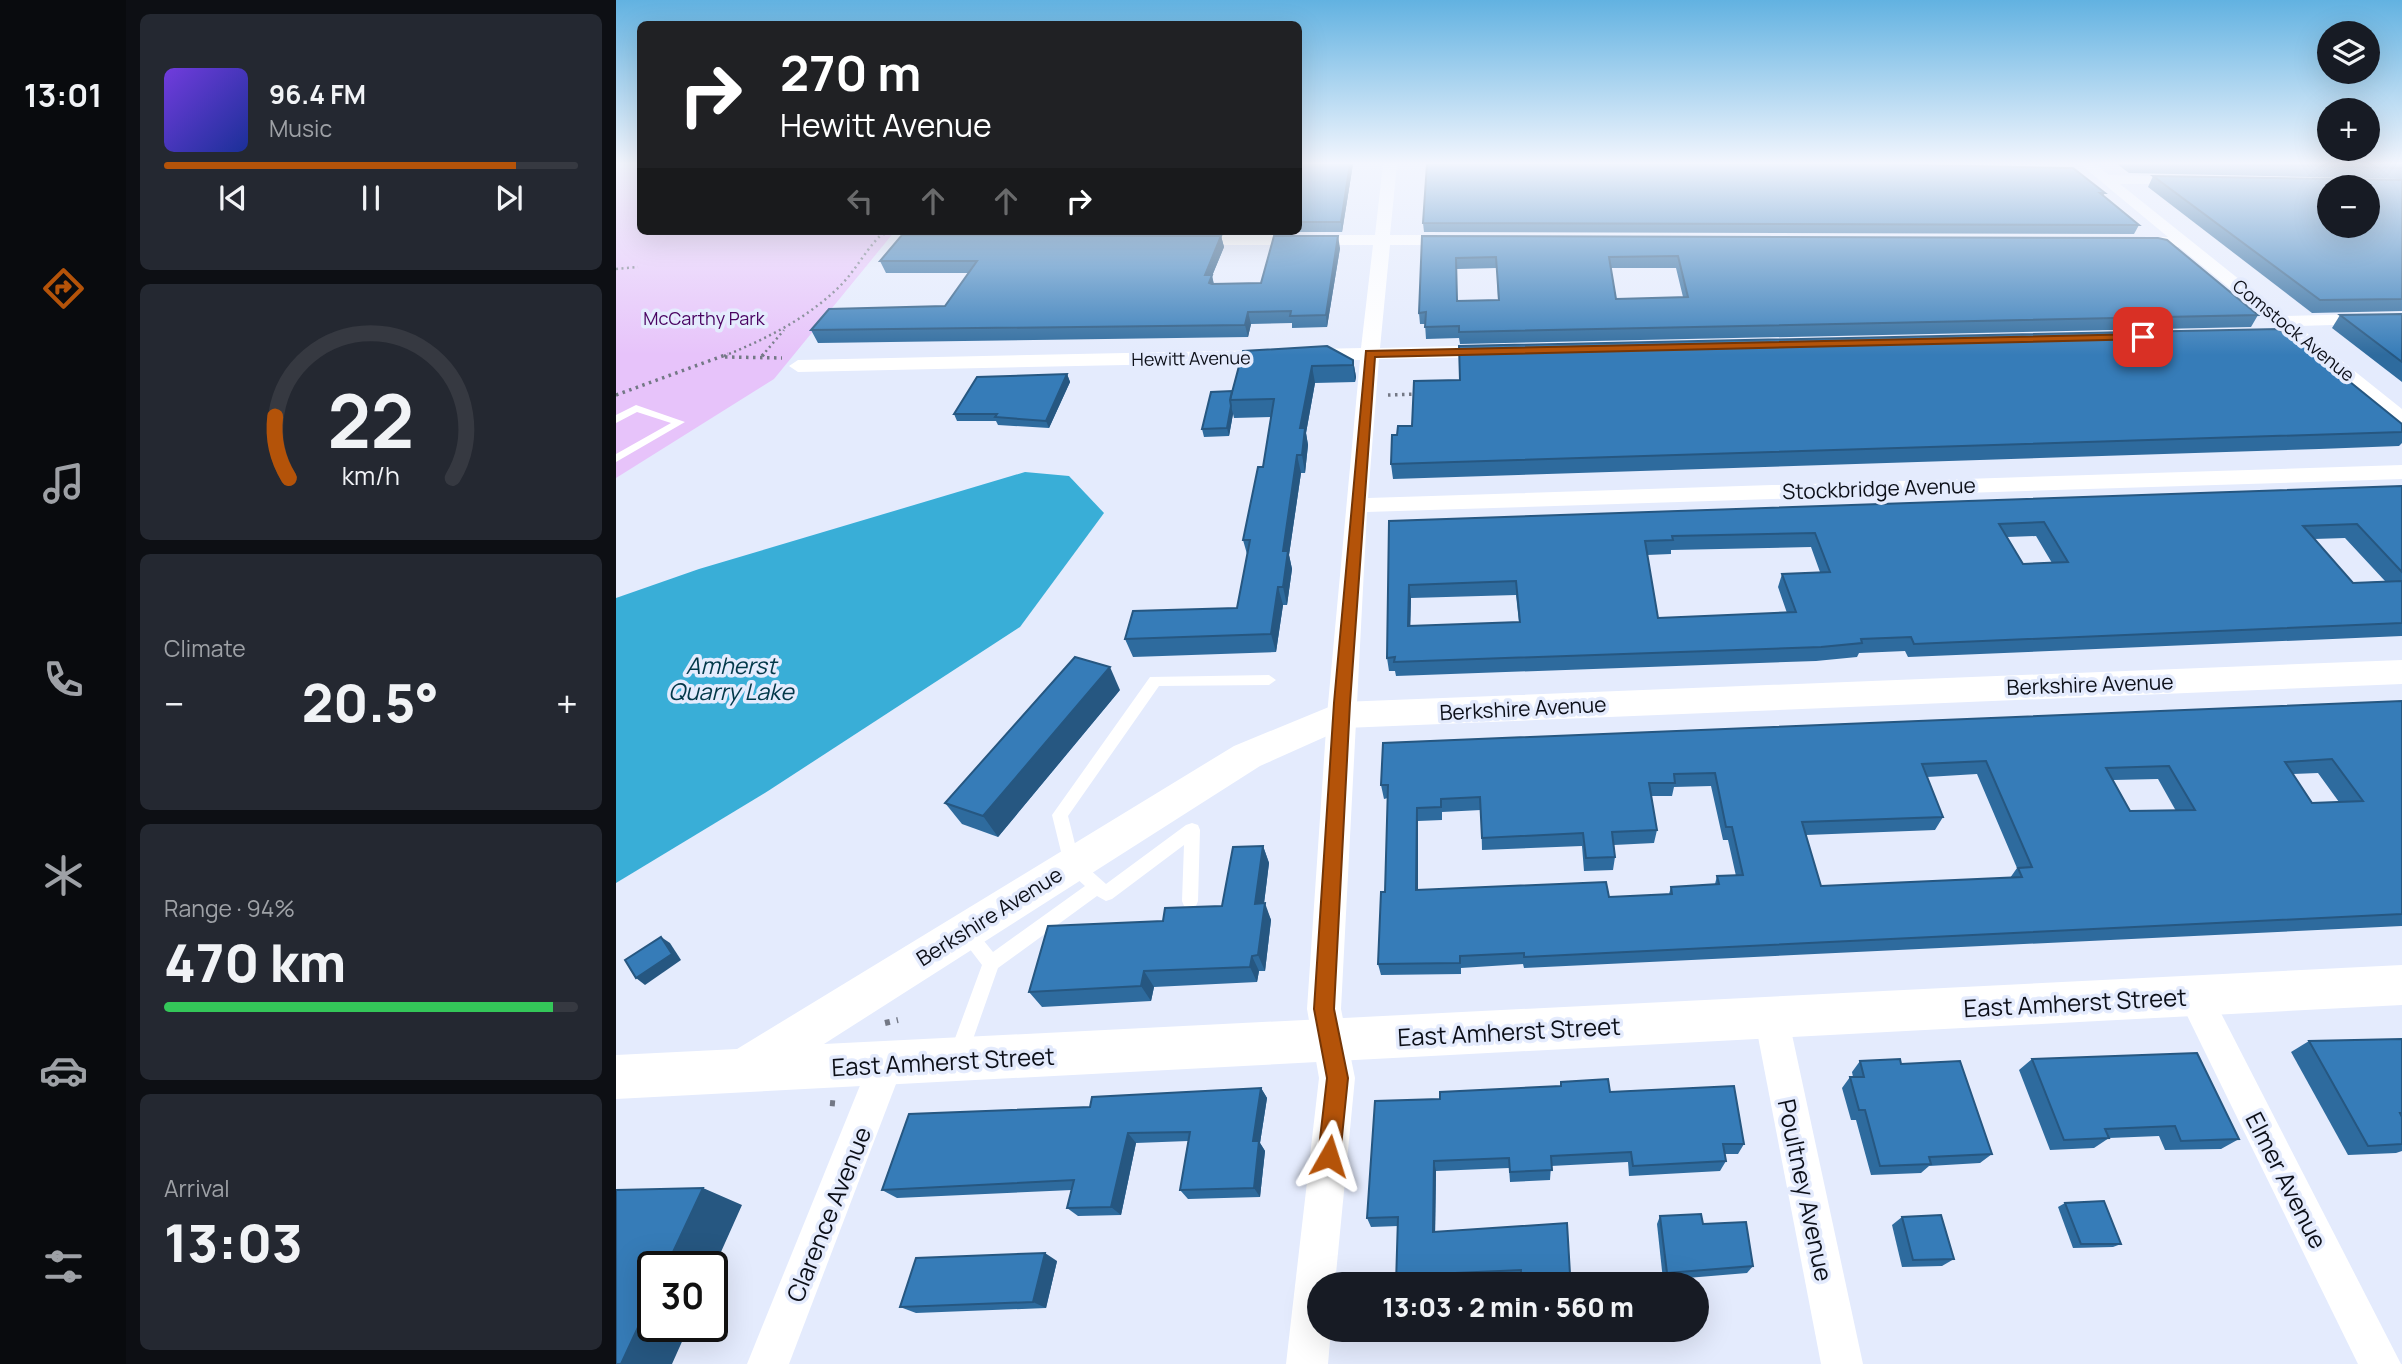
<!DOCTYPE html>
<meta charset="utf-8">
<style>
body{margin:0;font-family:Manrope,sans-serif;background:#242831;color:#f1f3f6;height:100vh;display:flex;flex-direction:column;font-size:26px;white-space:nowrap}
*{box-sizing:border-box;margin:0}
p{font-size:23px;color:#9ea1a6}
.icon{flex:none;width:38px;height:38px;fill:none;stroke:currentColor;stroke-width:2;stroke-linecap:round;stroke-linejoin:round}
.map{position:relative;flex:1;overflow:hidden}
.sheet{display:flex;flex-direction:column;gap:14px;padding:14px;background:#0d0f14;width:490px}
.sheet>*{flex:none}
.banner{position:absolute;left:21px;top:21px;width:665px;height:214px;border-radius:10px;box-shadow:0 7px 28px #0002;background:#202124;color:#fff;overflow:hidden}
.fabs{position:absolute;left:1701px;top:21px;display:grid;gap:14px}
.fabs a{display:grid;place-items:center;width:63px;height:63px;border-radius:50%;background:#171b24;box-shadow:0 7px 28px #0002;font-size:35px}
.speed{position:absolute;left:21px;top:1251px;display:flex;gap:14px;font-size:35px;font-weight:700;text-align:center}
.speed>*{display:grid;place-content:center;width:91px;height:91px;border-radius:50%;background:#171b24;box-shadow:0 7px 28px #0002;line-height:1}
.speed .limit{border:4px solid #111;border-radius:10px;background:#fff;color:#111}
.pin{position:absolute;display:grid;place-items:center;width:60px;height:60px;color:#fff;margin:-30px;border-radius:14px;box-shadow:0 4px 10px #0006}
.me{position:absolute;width:77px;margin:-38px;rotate:6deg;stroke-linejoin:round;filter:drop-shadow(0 0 5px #0008)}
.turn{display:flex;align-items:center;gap:24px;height:147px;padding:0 28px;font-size:32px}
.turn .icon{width:91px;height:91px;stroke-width:2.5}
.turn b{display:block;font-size:49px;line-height:60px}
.lanes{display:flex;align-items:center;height:66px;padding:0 28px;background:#0003;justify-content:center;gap:35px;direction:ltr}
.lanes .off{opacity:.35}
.big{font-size:52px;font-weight:800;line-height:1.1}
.sheet .tile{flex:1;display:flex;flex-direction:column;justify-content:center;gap:10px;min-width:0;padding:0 24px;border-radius:10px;background:#242831}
.sheet .dial{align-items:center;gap:0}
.dial svg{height:182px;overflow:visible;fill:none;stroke:#363941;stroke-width:7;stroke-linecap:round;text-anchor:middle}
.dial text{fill:#f1f3f6;stroke:none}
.song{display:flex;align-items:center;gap:21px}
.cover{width:84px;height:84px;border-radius:10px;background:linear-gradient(135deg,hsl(260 70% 55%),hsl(230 70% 35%))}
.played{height:7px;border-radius:4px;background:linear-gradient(90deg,#b45309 85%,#363941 85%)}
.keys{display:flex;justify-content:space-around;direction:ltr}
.heat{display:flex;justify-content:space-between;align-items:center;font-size:38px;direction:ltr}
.charge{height:10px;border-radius:5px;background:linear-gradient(90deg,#34c759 94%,#363941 0)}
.trip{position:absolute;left:691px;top:1272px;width:402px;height:70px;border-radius:35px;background:#171b24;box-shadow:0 7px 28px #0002;font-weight:800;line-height:70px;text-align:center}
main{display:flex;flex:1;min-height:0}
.menu{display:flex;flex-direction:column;width:126px;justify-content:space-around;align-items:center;background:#090b0e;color:#9ea1a6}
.menu .icon{width:49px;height:49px}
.menu .selected{color:#b45309}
.menu b{font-size:32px;color:#f1f3f6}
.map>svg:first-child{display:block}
.green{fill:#e7c3fa}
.water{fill:#39aed7}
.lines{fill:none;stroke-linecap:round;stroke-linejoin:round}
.path-far2{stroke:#737885;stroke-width:2.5;stroke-dasharray:2 3.5;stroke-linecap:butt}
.path-far1{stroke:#737885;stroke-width:3.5;stroke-dasharray:2.5 4.5;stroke-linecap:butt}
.path{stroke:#737885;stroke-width:6;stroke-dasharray:5 7;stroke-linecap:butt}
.service{fill:#fff;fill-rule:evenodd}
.minor{fill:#fff;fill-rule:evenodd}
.tertiary{fill:#fff;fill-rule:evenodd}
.wall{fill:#2e6b9e;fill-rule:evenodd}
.shaded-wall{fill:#265781}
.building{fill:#367cb8;stroke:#265781;stroke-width:2;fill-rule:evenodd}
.route{fill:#b45309;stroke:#753606;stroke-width:2}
.labels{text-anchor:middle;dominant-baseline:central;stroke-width:7;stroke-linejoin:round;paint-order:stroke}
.far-park-label{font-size:18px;fill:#490361;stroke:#e4ebfd}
.far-street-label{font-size:18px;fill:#0c0f18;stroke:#e4ebfd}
.street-label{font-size:21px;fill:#0c0f18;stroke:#e4ebfd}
.water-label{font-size:23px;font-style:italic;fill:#023849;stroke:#e4ebfd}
.near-street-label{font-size:24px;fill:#0c0f18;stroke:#e4ebfd}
</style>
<main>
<nav class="menu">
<b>13:01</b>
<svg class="icon selected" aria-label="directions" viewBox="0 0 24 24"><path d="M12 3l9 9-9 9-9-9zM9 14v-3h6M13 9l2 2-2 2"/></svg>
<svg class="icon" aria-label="music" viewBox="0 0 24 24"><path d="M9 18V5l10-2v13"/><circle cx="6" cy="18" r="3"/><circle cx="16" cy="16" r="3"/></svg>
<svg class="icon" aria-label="phone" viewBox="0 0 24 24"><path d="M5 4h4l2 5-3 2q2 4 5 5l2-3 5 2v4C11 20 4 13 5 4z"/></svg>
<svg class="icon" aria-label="climate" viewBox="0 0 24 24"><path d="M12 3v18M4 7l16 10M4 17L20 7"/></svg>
<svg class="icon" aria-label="car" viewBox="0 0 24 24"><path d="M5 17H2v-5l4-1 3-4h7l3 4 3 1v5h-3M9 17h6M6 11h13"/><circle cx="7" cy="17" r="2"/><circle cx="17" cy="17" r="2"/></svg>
<svg class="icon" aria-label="filters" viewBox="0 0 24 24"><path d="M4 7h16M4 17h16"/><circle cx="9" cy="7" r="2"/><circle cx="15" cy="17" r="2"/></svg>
</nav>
<section class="sheet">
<div class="tile">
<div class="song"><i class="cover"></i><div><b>96.4 FM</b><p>Music</p></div></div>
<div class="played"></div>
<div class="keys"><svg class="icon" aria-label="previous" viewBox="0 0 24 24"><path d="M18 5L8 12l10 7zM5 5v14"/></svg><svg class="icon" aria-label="pause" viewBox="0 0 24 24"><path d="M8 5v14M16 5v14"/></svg><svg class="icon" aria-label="next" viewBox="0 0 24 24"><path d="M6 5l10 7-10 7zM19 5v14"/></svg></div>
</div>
<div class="tile dial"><svg viewBox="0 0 100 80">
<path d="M14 69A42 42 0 1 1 86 69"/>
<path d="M14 69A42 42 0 0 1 8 42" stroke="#b45309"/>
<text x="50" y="56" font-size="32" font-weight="700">22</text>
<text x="50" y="72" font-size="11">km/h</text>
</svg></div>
<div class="tile"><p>Climate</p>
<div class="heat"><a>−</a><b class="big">20.5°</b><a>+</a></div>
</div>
<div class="tile"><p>Range · 94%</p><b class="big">470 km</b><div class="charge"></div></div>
<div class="tile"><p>Arrival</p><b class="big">13:03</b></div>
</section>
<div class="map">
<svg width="1786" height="1364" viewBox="0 0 1786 1364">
<rect width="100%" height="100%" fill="#e4ebfd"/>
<path class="green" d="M0,164h24v67h255l-121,148 -158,99z"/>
<path class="water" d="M409,472l44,4 35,37 -84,114 -252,164 -152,92v-285l83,-29z"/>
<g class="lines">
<g class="path-far2">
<path d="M267,234l21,-1"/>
<path d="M0,269l22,-2"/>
<path d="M108,356c42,-17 84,-38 116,-70 17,-17 27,-39 45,-55"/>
<path d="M146,356l22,-26"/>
</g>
<g class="path-far1">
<path d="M146,356l2,-2"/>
<path d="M109,357l57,1"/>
<path d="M0,395l112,-41"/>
<path d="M772,395l29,-1"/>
</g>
<g class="path">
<path d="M269,1023l13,-3"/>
<path d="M214,1103l11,1"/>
</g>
<g class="service">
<path d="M20,405l49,17 -69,40v-8l55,-31 -34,-11 -21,11v-8z"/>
<path d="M653,675l7,5 -7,5 -110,1 -91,130 11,44 27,24 80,-59 6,-2 6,2 2,5 -2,71 -2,5 -6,3 -6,-3 -2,-5 2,-56 -72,54 -6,2 -9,-5 -99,72 -32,91 -7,2 -7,-2 -2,-7 32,-87 -26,-34 3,-6 6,-2 6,2 22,27 92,-66 -19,-17 -2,-5 -12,-49 98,-138z"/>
</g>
<g class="minor">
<path d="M767,164h14l-7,71h67l8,5 -8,5h-67l-10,103 116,-3 9,6 -9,6 -117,2 -11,139 1034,-33v14l-1035,33 -26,497 14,69 -20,206h-15v46h11l-3,34h-42l33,-286 -12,-69 20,-294 33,-355 -562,12 -9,-6 9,-6 563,-12 12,-103h-185l-8,-5 8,-5h187z"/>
<path d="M1464,164h15l14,11 84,2v6l-5,1h-68l165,132 117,-3v10l-104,3 104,83v16l-7,-2 -102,-83 -51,-1 -3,-4 3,-4 38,-2 -101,-82 -52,-2 -2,-3 8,-5h35z"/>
<path d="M1578,979l12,5 195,380h-43l-181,-369 5,-11z"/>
<path d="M1155,999l12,5 5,12 75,348h-42l-67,-348 5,-12z"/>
<path d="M270,1045l12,6 6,12 -115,301h-42l127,-313z"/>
</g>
<path class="tertiary" d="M1786,660v24l-1057,44 -85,38 -436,278 1578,-79v40l-1786,94v-44l121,-6 497,-303 107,-44z"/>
</g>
<g class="wall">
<path d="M682,164h55l-11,68h-62v-1h18z"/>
<path d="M1501,164h285v15l-273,-6z"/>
<path d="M1537,176l249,4v131l-90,2 -164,-126z"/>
<path d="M1489,193l-2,3 36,29 -5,9 -710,-2 -1,-9z"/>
<path d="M303,231h311v1z"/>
<path d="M605,236l3,11 -12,29 2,8 47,-1 79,-35 -13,79 -35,1v-5l-41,1 -3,13 -430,6 -7,-13 134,-24 24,-33h-83l-6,-12z"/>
<path d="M806,236l736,2 100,77 -7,12 -791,17 -1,-6 -33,1 -1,-15h-5l-1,-11zM881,268l1,32 -41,1v-32zM995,268h65l7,29 -67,2z"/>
<path d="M1786,314v68l-70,-54 8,-13z"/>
<path d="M627,351l110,9 3,17 -1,5 -40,1 -9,50 2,12 -3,28h-4l-12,82 3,14 -5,36h-4l-7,47 -143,5 -8,-18 112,-31 10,-54 -4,-14 20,-73 8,-50 -37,1 -1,-4 -4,22 -25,1 -2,-8 30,-38z"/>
<path d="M451,374l3,8 -21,46 -51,-3 -2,-4h-39l-3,-7z"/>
<path d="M1786,424v19l-3,3 -80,3 -926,30 -2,-15 6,-29 15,-9z"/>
<path d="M1786,486v150l-494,21 -3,-6 -46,2 -2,4 -41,4 -420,15 -1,-5h-6l-2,-13 2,-137zM1420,536l16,27 -29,1 -16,-27zM1729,538l40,43 -32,2 -39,-44zM1195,547l9,25 -38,2 -4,13 9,26 -129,5 -11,-63 24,-1v-4zM900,595l3,27 -109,4 1,-28z"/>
<path d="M504,690l-122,147 -36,-13 -17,-21z"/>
<path d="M1786,701v225l-878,42 -1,-4 -62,4v6l-80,1 -3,-11 7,-72 3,-94 -4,1 -3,-14zM1702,773l21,29 -27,1 -19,-29zM1361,774l40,94 -7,10 -189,8 -15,-51 129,-5 8,-13 -16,-40zM1542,779l18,32h-46l-17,-31zM1095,786l12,54h5l8,36h-19l-2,8 -44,3 -2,7 -60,3 -191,-7v-69l24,-1v-8l39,-2 1,40 100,-4 2,25 29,-1 2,-13 -1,-12 40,-2 3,-13 -6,-34h21l2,-9z"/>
<path d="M647,846l6,17 -5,40 7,17 -6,51h-6l-2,11 -103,5 -3,14 -109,6 -13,-15 134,-71 59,-15z"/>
<path d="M1786,1039v112l-6,2 -48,2 -57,-103 18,-11z"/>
<path d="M1416,1059l207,80 -18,10 -56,1 -6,-14 -50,2 -15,10 -44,2 -31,-80z"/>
<path d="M1244,1061l41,3 91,90 -12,9 -51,3 -8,7 -50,2 -15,-55h-5l-9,-32 8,-11h3l-1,-5z"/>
<path d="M945,1082l49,10 134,52 -6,10h-13l1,7 -6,10 -91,5 -1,-14 -77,4 -1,14 -40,2 -1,-14 -73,3 -1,60 135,43 -2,7 -47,2v-5l-85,3v3h-40l2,-58 -27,1 -4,-9 73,-119 120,-13z"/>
<path d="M645,1088l6,10 -7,45 5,8 -5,46 -72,2 -8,-9 8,-49 -52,2 -15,72 -43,1 -11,-8 5,-18 -175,8 -15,-8 208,-83z"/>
<path d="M1449,1203l56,41 -8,3 -40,1 -15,-41z"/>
<path d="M1044,1216l43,8 50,42 -6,7 -84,7 -6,-56z"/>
<path d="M1286,1217l52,42 -12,7 -40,1 -10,-42z"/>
<path d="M441,1261l-11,47 -130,5 -16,-6z"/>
</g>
<g class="shaded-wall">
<path d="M734,164h3l-11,68 -1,-10z"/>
<path d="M605,236l3,11 -12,29 2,10 -3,9 -6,-20z"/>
<path d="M722,236l2,12 -13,79 -1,-12z"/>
<path d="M632,312l3,12 -3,13 -3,-12z"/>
<path d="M737,360l3,17 -1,5 -2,-17z"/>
<path d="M696,366l3,17 -9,50 2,12 -3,28 -3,-18 -2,-27z"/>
<path d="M451,374l3,8 -21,46 -3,-7z"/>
<path d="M615,406l2,8 -4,22 -2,-8z"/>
<path d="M681,455l4,18 -12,82 3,14 -5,36 -4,-18v-36z"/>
<path d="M793,585l2,13 -1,42 -2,-14z"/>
<path d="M662,587l5,18 -7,47 -5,-18z"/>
<path d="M494,667l10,23 -122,147 -15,-21z"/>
<path d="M801,808l1,13v81l-2,-12z"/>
<path d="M647,846l6,17 -7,57 -7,-16z"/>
<path d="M649,903l6,17 -6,51 -7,-16z"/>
<path d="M45,937l9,6 11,17 -36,25 -9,-7z"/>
<path d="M636,956l7,15 -2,11 -7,-15z"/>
<path d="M528,971l10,16 -3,14 -10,-15z"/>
<path d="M645,1088l6,10 -7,45 5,8 -5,46 -6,-9 -1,-47z"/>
<path d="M512,1133l8,10 -15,72 -10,-8z"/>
<path d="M818,1161l2,10 -1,69 -2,-8z"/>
<path d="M87,1188l39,17 -30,67v-5h-46z"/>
<path d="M429,1253l12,8 -11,47 -13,-6z"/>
<path d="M37,1295v31h36l-17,38h-51z"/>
</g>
<g class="building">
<path d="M682,164h52l-9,58h-43z"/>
<path d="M811,164h453l193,4 32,25h-5l39,32 -716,-2z"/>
<path d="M1605,164h181v4z"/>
<path d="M1537,176l249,4v119l-82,1zM1713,187h39v39h-39z"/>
<path d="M286,235l319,1 -16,39h7l-3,8 3,1 49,-1 13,-47h64l-12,79 -36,1 1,-5 -43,1 -3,13 -434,5 18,-21 116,-3 32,-45h-97z"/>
<path d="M806,236l736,2 9,2 91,75 -799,17v-6l-34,1 1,-15 -7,1zM1062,256l10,41 -72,2 -7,-42zM880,257l3,43 -42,1 -1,-43z"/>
<path d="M1786,314v48l-62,-47z"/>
<path d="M1663,329l7,6h6l110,89v8l-1011,32 1,-29h5l1,-9h14l2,-45 46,-1 -1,-34z"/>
<path d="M711,346l26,14v5l-41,1 -12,62h5l-3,27h-5l-14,96h5l-5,36h-5l-7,47 -146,5 8,-28 104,-3 13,-68h-7l15,-73h5l11,-68 -44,1 13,-49z"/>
<path d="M451,374l-21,47 -51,-4 2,-3h-43l23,-37z"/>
<path d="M616,391l-2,9 1,6 -4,22 -25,1 9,-37z"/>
<path d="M1786,486v86l-45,-48 -54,2 50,57 49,-2v42l-488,21 -3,-7 -50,2 1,4 -41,4 -427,15 1,-5 -8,1 2,-137zM1428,522l24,40 -45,2 -24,-40zM1199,533l15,39 -48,2 14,38 -138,6 -13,-77 28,-1 -1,-4zM900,581l4,41 -112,4 1,-41z"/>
<path d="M459,657l35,10 -127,149 -38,-13z"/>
<path d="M1786,701v213l-878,43v-4l-64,3v7l-82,1 3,-72h4l3,-107h-7l2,-42zM1716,759l31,42 -51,2 -27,-41zM1370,761l46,106 -14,1 4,9 -201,9 -19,-64 141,-5 -21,-53zM1553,766l26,44 -65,1 -24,-43zM1099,773l11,54h6l11,48 -26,1 2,8 -48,3 1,7 -63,3 -3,-15 -190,8 1,-82 24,-1v-8l39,-2 2,41 101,-5 3,25 29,-1 -3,-25 45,-2 -8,-47h26l-1,-9z"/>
<path d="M647,846l-8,58 10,-1 -7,52 -6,1 -2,11 -106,4 -3,15 -112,6 19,-66 115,-5 2,-13 57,-2 11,-59z"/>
<path d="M45,937l11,17 -36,24 -11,-18z"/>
<path d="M1786,1039v74h-2l2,4v27l-34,2 -59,-105z"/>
<path d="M1581,1053l42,86 -58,2 -6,-15 -70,3 4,9 -45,2 -32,-81z"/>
<path d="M1284,1059l1,5 59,-3 32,93 -63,3 2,7 -51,2 -15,-56h-6l-9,-33h14l-4,-16z"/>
<path d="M992,1079l2,13 124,-6 10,58h-21l3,17 -93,5 -2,-14 -80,4 1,14 -42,2 -1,-14 -75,3 -1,71 134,-9 3,51 -49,2v-6l-87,4 -1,10h-37l2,-67 -31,1 8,-117 65,-2v-7l121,-6v-4z"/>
<path d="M645,1088l-8,53h6l-5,47 -74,2 10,-58 -62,1 -17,74 -44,1 7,-28 -192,10 27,-76 181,-7 2,-10z"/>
<path d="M87,1188l-37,79h-13v28l-32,69h-5v-174z"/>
<path d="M1488,1201l17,43h-40l-16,-41z"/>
<path d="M1085,1214l2,10 43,-2 7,44 -86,7 -7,-57z"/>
<path d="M1325,1215l13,44 -41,1 -11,-43z"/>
<path d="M429,1253l-12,49 -133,5 16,-49z"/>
</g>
<linearGradient id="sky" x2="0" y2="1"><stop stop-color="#62b2e1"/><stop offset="0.46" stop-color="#f3f6fe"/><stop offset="1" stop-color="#f3f6fe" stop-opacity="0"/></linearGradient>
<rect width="1786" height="355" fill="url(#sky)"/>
<path class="route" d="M1527,334l4,1v4l-772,18 -25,346 -16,306 14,69 -8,78 -3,8 -8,3 -8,-3 -3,-8 9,-78 -13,-69 20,-306 32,-352z"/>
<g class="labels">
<g class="far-park-label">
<text x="88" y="318">McCarthy Park</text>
</g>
<g class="far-street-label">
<text transform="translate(1678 330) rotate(39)">Comstock Avenue</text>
<text transform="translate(575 358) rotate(-1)">Hewitt Avenue</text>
</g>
<g class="street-label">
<text transform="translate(1263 488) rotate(-2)">Stockbridge Avenue</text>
<text transform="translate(1474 684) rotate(-2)">Berkshire Avenue</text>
<text transform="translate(907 708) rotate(-3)">Berkshire Avenue</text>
<text transform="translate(373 916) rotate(-32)">Berkshire Avenue</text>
</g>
<g class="water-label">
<text x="115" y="665">Amherst<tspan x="115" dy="26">Quarry Lake</tspan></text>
</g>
<g class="near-street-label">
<text transform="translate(1459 1002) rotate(-3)">East Amherst Street</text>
<text transform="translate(893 1031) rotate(-3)">East Amherst Street</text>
<text transform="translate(327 1061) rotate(-3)">East Amherst Street</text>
<text transform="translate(1671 1180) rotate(63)">Elmer Avenue</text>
<text transform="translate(1190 1190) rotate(78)">Poultney Avenue</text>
<text transform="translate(212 1214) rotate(-68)">Clarence Avenue</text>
</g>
</g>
</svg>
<div class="fabs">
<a><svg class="icon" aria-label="layers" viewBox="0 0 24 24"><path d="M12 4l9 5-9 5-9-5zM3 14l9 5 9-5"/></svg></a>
<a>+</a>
<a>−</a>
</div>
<div class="speed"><div class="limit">30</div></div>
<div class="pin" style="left:1527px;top:337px;background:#d93025"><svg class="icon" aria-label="arrive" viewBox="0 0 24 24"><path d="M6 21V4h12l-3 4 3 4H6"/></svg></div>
<svg class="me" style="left:713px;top:1156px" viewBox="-20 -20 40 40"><path d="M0-17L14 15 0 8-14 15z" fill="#b45309" stroke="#fff" stroke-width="4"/></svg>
<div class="trip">13:03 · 2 min · 560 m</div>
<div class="banner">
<div class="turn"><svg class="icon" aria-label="right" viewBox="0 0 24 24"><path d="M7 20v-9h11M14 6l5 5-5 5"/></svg><div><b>270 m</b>Hewitt Avenue</div></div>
<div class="lanes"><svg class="icon off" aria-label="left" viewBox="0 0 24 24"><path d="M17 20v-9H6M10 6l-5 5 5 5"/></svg><svg class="icon off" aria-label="ahead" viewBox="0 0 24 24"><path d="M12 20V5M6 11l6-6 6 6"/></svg><svg class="icon off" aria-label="ahead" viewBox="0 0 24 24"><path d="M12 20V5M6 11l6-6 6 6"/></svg><svg class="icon" aria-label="right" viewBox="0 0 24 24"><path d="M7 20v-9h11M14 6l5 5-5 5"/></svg></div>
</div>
</div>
</main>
